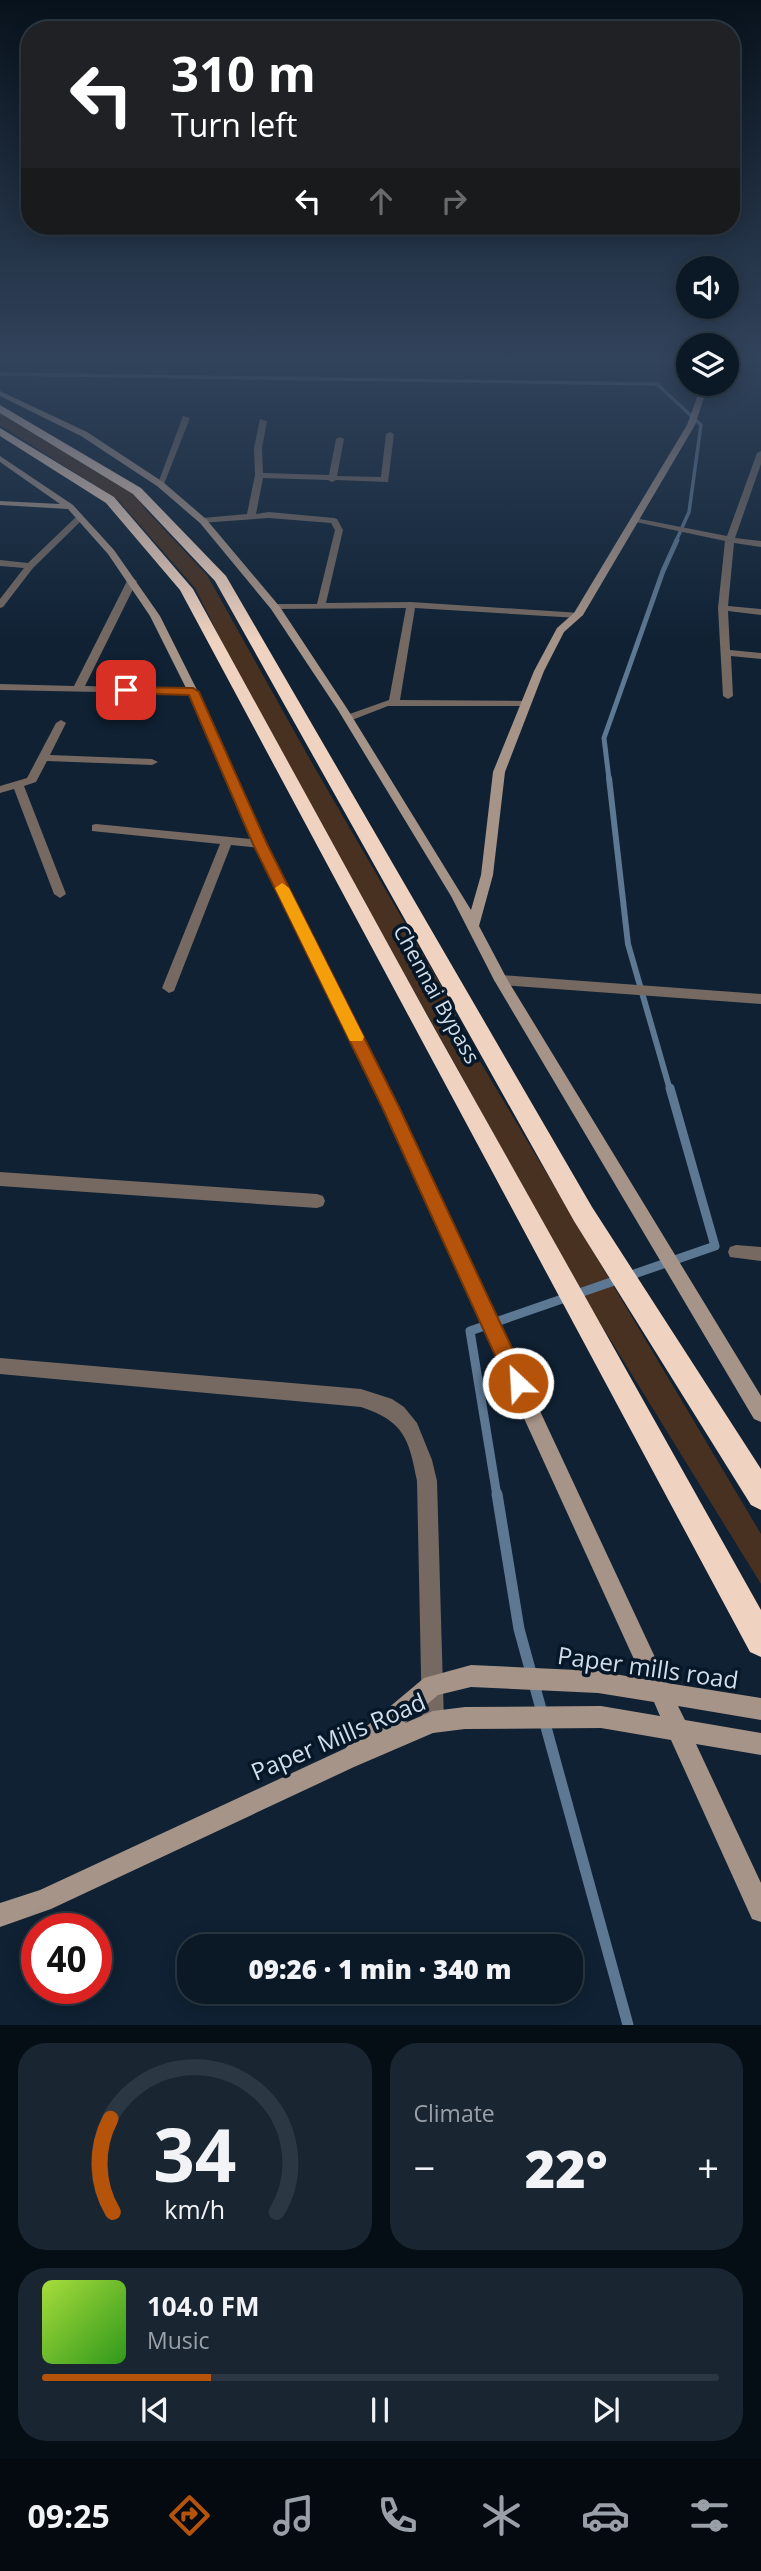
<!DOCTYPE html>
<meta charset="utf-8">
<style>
body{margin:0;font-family:"Open Sans",sans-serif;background:#192632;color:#f1f3f6;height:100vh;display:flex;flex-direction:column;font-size:26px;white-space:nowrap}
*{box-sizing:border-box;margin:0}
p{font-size:23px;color:#9aa0a7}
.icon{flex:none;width:38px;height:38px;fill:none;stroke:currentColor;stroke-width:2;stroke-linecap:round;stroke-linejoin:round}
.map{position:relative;height:2025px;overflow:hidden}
.panel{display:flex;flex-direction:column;gap:18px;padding:18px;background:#060e15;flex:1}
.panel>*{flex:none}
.hud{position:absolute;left:21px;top:21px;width:719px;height:214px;border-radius:28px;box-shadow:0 4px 18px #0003,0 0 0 2px #2b3843;background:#202124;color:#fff;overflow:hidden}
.tools{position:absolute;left:676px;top:256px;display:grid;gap:14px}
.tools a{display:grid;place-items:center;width:63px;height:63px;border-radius:50%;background:#0b1926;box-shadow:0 4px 18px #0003,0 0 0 2px #2b3843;font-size:35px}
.speed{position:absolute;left:21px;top:1913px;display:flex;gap:14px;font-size:35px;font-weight:700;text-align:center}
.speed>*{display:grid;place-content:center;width:91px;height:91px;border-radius:50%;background:#0b1926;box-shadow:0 4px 18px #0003,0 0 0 2px #2b3843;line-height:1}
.speed .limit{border:10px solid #d22;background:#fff;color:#111}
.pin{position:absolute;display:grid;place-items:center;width:60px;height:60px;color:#fff;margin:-30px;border-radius:14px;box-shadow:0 4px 10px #0006}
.me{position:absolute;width:77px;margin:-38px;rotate:335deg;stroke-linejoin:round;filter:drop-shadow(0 0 5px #0008)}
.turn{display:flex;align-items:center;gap:24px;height:147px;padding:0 35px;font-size:32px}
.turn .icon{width:91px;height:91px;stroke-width:2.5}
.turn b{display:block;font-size:49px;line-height:60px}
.lanes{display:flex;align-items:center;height:66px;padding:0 35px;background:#0003;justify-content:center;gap:35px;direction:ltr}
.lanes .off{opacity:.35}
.big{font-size:52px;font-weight:800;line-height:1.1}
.panel .tile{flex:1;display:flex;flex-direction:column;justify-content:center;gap:10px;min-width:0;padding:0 24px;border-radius:28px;background:#192632}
.panel .dial{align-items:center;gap:0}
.dial svg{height:182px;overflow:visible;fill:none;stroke:#2b3843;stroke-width:7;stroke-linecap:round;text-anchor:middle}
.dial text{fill:#f1f3f6;stroke:none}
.song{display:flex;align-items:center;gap:21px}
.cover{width:84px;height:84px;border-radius:10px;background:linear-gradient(135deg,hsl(80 70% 55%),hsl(110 70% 35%))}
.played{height:7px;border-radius:4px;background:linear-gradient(90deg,#b45309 25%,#2b3843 25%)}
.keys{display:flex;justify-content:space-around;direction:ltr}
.heat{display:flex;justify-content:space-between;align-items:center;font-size:38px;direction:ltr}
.panel .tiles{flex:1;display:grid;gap:18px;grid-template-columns:1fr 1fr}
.tile:last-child{grid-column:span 2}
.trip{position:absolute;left:177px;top:1934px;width:406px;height:70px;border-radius:28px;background:#0b1926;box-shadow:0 4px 18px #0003,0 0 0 2px #2b3843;font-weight:800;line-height:70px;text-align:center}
.tabs{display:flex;height:112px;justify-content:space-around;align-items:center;background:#040a0f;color:#9aa0a7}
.tabs .icon{width:49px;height:49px}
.tabs .selected{color:#b45309}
.tabs b{font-size:32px;color:#f1f3f6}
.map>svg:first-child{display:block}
.green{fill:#493121}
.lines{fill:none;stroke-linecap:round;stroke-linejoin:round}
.stream-far4{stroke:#5d7893;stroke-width:3.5}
.stream-far3{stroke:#5d7893;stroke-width:5}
.stream-far2{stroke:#5d7893;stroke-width:6}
.stream-far1{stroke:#5d7893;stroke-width:9}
.stream{stroke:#5d7893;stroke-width:11}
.street{fill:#756962;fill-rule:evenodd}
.secondary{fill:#a79488;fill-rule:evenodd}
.highway{fill:#f0d2c0;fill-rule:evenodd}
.route{fill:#b45309;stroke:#753606;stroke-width:2}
.slow{fill:#f59e0b}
.labels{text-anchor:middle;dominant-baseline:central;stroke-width:7;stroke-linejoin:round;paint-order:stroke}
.street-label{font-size:21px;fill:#d2ddea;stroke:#061728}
.near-street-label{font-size:24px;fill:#d2ddea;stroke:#061728}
</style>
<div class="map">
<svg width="761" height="2025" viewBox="0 0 761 2025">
<rect width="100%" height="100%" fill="#0f2133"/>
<path class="green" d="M0,413l132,77 14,20 61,65 105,188 127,219 36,71 286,481v50l-172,-279 -347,-623 -47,-94 -77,-88 -118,-75z"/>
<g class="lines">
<path class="stream-far4" d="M0,374l657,10 44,41 -12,87 -13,29"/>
<path class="stream-far3" d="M609,779l-5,-41 59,-167 14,-31"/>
<path class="stream-far2" d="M609,778l19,166 42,146"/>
<path class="stream-far1" d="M497,1496l-27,-165 245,-85 -45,-158"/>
<path class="stream" d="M497,1494l22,135 109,396"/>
<g class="street">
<path d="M628,358l60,5v4l-57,-7z"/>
<path d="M183,416l7,2 -26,66 -7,2z"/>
<path d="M260,419l7,2 -5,27 1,25 66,2 7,-36 4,-2 4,2 -7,37 44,1 5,-43 4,-2 4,2 -6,48 -52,-2 -4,2 -4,-2 -65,-2 -7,36 13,-2 65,6 3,1 6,11 -17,73 85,-1 170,11 2,2 -5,3 -163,-10 -15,92 126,1 4,1v4h-142l-36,14h-8v-4l45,-16 17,-92 -134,1v-4l3,-1h42l18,-74 -4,-7 -62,-5 -69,5v-4l3,-1 44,-4 8,-39 -1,-27z"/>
<path d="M761,451v13l-26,74 26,3v6l-27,-4 -6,63 33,3v6l-33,-4 2,39 31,3v6l-30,-3 2,40 -5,3 -5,-3 -5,-88 7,-67 -94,-20 4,-3 92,18 30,-83z"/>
<path d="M77,516l7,2 -51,50 -30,39 -3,1v-9l24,-31 -24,-2v-6l28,3z"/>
<path d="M132,578l5,3 -52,105 108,3 5,3 -1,2 -197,-4v-6l74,2 53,-105z"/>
<path d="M61,720l5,3 -16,32 102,4 6,3 -6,3 -105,-4 -11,21 -12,4 42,108 -6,4 -6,-4 -40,-105 -14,4v-7l27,-8 29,-55z"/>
<path d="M96,824l164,16 6,4 -6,4 -29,-3 -57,146 -5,2 -7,-5 58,-144 -128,-13v-6z"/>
<path d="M501,975l260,19v10l-260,-19 -7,-5z"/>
<path d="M0,1172l317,22 6,2 2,5 -2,5 -6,2 -317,-22z"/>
<path d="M736,1245l25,2v14l-31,-4 -2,-5 2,-5z"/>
<path d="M0,1358l361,31 31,10 12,8 13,16 15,37 5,21 7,241 -3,8 -8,3 -8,-3 -3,-8 -5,-241c-8,-42 -13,-60 -56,-74l-361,-33z"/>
</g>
<g class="secondary">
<path d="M702,383h7l-14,42 -112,190 -19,17 -20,39 -39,101 -12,103 -14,51 28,53 254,417v26l-7,-3 -260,-439 -43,-84 -113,-186 -67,-101 -71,-86 -43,-37 -76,-50 -81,-40v-5l2,1 85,40 76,50 43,37 74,88 68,103 123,200 10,-35 12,-103 41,-101 23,-43 17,-15 113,-188z"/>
<path d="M0,456l73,49 41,45 46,66 38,76 68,152 132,263 269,576 94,15v22l-83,-14 7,14 76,13v22l-65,-11 65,139v39l-9,-3 -81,-179 -70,-12 -136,1 -32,4 -79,34 -303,142 -51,18v-24l40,-13 306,-142 3,-7 75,-63 47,-13 127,6 45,8 -261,-572 -128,-263 -66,-152 -38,-76 -42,-62 -40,-45 -68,-4v-4l60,3 -60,-42zM471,1687l127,6 56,9 6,14 -59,-10 -136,1 -32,4 -28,12 33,-28z"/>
</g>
<g class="highway">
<path d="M0,405l141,83 85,88 366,631 169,262v41l-10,-5 -177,-284 -359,-640 -82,-87 -133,-81z"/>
<path d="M0,428l114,69 79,92 234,426 334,595v47l-11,-5 -570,-1062 -74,-87 -106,-67z"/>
</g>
</g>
<linearGradient id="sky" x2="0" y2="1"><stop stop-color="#08121c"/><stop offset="0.56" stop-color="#31435b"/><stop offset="1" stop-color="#31435b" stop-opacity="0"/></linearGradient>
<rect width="761" height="642" fill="url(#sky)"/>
<path class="route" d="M126,687l67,1 6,4 68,152 132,263 126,269 3,7 -3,7 -7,3 -7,-3 -129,-283 -129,-263 -64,-149 -68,-2 -1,-3z"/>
<path class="slow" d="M282,883l7,5 75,149 -2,4h-12l-2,-4 -73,-149z"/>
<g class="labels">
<g class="street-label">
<text transform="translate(437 994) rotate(61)">Chennai Bypass</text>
</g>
<g class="near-street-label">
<text transform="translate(648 1667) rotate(8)">Paper mills road</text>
<text transform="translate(338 1736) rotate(-23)">Paper Mills Road</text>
</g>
</g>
</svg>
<div class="tools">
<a><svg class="icon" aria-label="sound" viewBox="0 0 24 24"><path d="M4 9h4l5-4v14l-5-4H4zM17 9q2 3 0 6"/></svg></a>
<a><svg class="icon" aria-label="layers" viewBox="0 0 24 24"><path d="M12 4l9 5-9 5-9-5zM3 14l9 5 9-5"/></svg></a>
</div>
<div class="speed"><div class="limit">40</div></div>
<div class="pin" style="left:126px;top:690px;background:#d93025"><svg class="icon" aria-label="arrive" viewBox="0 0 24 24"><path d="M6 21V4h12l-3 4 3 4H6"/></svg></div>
<svg class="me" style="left:518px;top:1383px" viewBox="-20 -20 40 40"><circle r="17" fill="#b45309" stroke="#fff" stroke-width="3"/><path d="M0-11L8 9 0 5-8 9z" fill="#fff"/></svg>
<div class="trip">09:26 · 1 min · 340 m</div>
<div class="hud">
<div class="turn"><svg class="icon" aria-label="left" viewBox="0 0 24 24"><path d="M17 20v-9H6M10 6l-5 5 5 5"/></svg><div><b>310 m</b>Turn left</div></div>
<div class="lanes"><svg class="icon" aria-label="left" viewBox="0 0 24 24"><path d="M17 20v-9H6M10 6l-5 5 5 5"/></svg><svg class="icon off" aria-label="ahead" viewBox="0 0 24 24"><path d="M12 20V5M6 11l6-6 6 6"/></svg><svg class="icon off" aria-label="right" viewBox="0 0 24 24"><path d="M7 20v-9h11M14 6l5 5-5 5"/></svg></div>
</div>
</div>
<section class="panel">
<div class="tiles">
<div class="tile dial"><svg viewBox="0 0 100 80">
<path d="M14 69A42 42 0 1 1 86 69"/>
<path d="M14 69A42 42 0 0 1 13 28" stroke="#b45309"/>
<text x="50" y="56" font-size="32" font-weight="700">34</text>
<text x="50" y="72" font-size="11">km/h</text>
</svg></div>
<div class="tile"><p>Climate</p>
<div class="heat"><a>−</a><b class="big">22°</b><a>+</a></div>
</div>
<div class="tile">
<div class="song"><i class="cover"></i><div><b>104.0 FM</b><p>Music</p></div></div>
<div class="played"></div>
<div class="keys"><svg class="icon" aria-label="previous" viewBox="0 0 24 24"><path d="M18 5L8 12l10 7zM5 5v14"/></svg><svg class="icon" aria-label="pause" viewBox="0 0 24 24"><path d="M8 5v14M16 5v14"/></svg><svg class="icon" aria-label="next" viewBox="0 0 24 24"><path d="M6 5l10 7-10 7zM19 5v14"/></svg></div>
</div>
</div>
</section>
<nav class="tabs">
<b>09:25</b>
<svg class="icon selected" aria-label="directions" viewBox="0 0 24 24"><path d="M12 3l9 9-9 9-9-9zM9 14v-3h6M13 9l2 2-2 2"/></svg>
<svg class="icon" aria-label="music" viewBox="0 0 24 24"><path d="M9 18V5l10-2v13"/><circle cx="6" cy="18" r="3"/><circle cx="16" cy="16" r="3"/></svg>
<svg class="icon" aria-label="phone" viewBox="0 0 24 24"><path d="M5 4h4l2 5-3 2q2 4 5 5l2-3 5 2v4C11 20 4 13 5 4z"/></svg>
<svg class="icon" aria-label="climate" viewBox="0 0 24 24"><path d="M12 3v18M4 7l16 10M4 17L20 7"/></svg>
<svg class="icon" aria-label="car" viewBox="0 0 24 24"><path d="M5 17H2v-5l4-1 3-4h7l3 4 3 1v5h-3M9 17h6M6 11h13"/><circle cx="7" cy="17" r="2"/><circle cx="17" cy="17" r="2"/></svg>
<svg class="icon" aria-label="filters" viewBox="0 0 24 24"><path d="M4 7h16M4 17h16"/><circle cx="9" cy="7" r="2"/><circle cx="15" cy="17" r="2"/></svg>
</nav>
